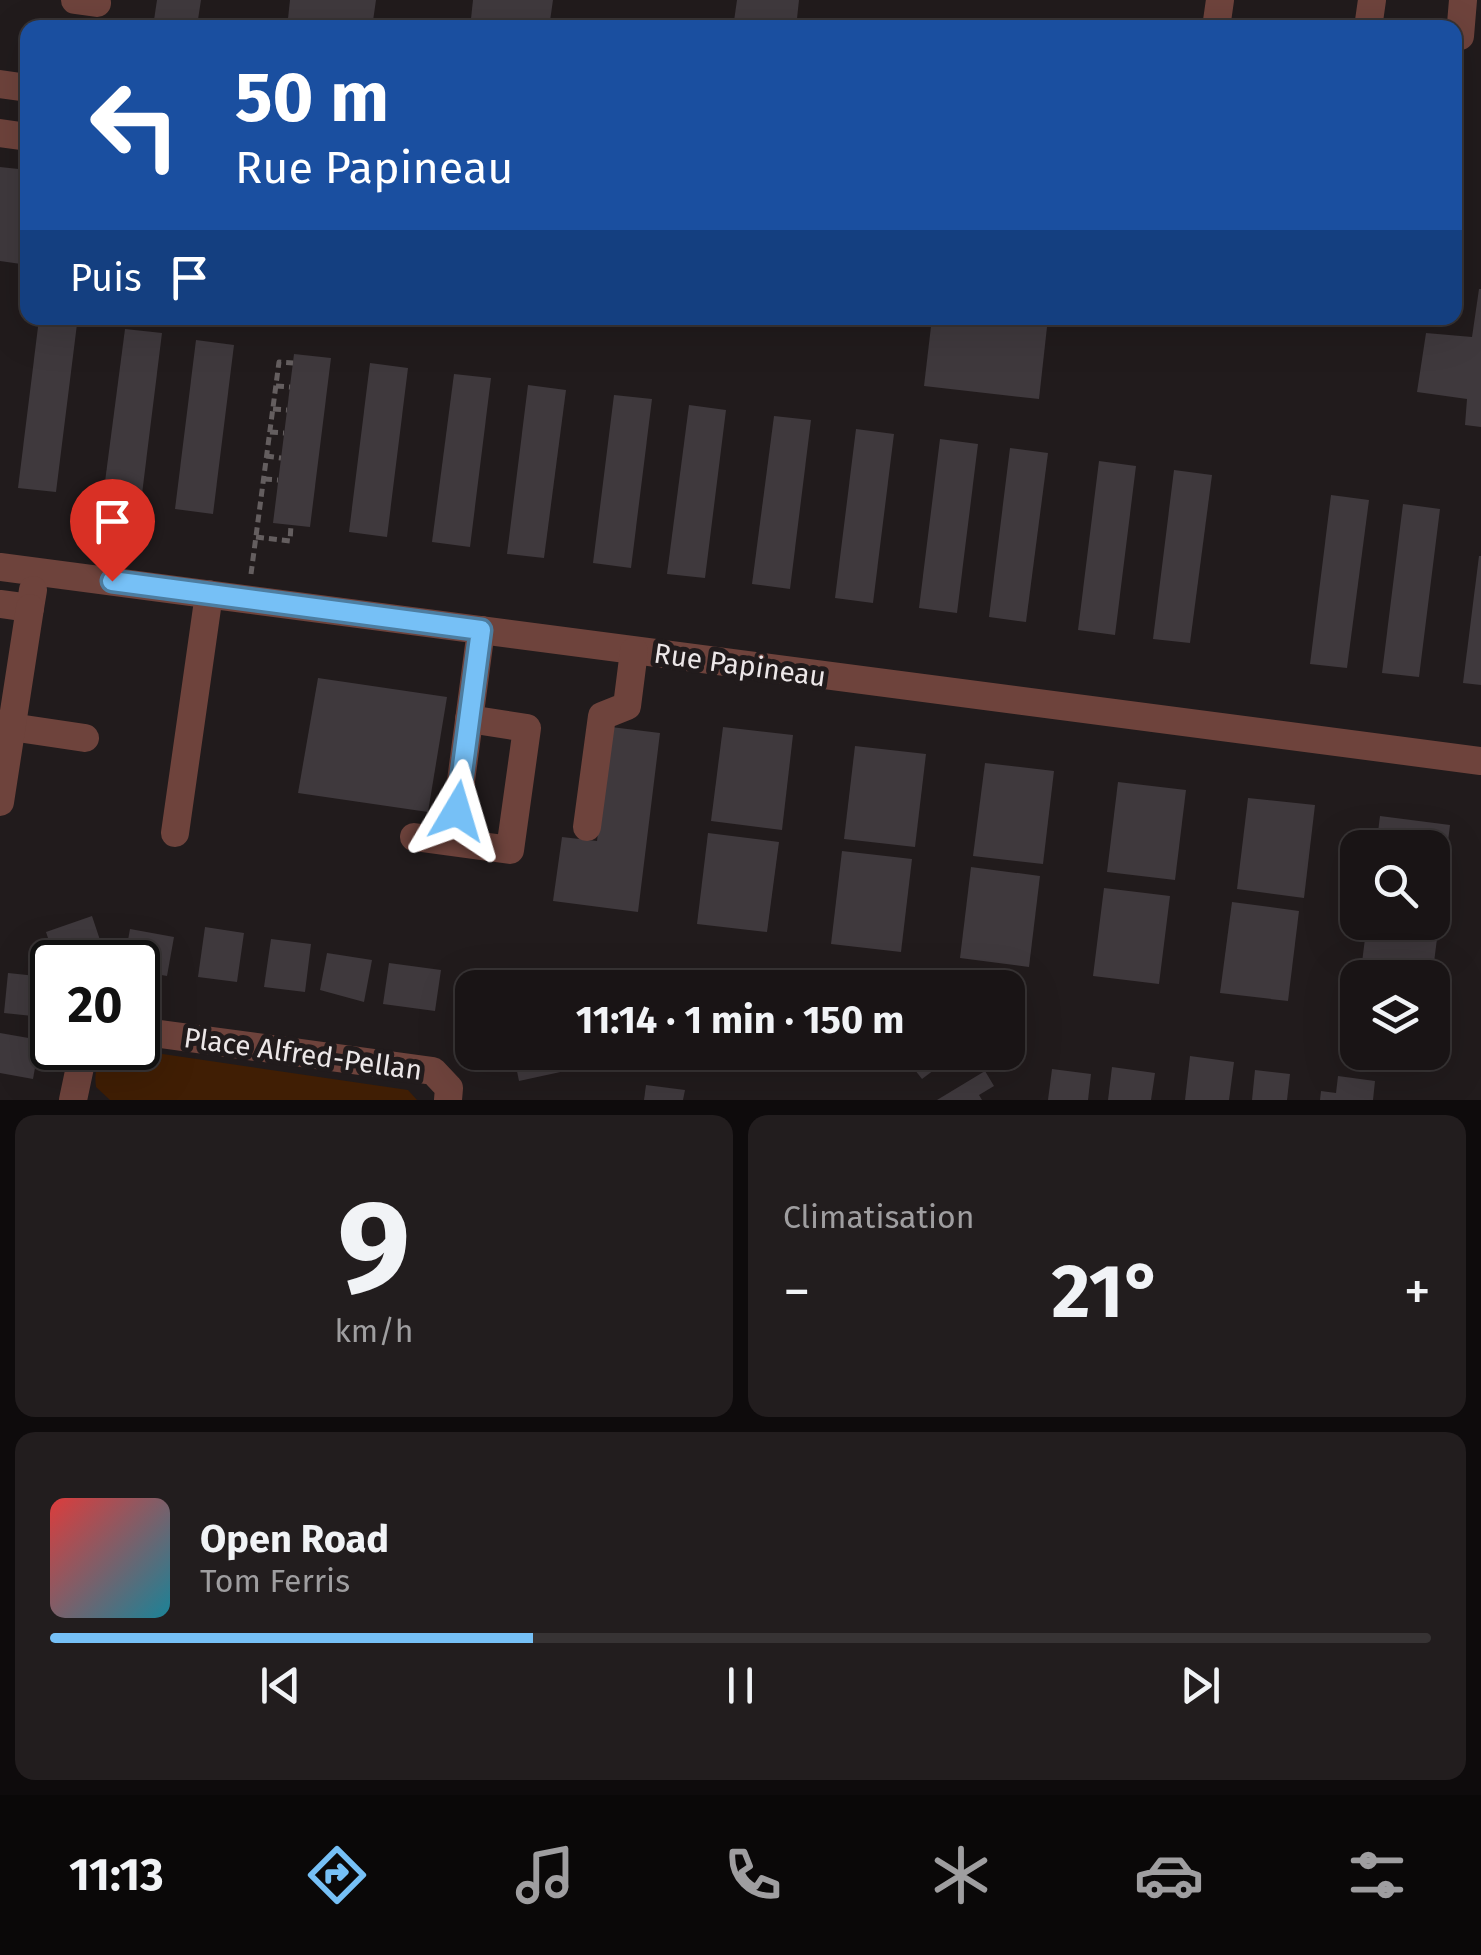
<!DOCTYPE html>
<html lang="fr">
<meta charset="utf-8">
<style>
body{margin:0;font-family:"Fira Sans",sans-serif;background:#221d1e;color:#f1f3f6;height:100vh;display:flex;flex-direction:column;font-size:38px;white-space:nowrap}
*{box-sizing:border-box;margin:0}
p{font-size:32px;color:#9f9ea0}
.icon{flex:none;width:55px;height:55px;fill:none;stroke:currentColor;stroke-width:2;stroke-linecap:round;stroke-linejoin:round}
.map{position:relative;height:1100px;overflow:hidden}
.panel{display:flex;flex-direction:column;gap:15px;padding:15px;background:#0e0b0c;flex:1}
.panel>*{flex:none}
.hud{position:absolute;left:20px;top:20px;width:1442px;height:305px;border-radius:20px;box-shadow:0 10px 40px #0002,0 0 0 2px #373334;background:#1a4fa0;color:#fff;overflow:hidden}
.tools{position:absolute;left:1340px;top:830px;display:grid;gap:20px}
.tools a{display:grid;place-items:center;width:110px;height:110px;border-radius:20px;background:#191415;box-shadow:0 10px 40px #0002,0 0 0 2px #373334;font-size:50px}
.speed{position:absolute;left:30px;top:940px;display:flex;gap:20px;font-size:50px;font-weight:700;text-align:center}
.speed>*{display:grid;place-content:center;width:130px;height:130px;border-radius:50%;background:#191415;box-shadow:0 10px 40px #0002,0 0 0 2px #373334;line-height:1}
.speed .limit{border:5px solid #111;border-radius:15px;background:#fff;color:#111}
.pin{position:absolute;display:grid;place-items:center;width:85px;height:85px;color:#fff;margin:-102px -42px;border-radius:50% 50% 50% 0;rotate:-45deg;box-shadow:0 0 10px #0007}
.pin .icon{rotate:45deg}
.me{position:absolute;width:110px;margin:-55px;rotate:7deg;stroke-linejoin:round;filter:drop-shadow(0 0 8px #0008)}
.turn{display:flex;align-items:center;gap:35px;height:210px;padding:0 50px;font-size:45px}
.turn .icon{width:130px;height:130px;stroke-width:2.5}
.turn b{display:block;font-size:70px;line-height:85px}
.then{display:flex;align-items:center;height:95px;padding:0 50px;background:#0003;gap:20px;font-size:38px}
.big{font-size:75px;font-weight:700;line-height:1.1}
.panel .tile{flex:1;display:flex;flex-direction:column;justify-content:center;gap:15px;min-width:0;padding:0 35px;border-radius:20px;background:#221d1e}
.panel .dial{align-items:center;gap:0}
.dial b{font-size:130px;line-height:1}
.song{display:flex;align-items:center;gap:30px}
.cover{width:120px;height:120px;border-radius:15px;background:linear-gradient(135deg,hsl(0 70% 55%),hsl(190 70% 35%))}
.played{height:10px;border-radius:5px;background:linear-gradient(90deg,#76c0f6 35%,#373334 35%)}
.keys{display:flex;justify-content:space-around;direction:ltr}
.heat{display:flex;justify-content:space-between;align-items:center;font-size:55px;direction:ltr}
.panel .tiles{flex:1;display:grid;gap:15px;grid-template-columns:1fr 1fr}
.tile:last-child{grid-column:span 2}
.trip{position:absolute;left:455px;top:970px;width:570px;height:100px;border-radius:20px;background:#191415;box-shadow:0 10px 40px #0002,0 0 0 2px #373334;font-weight:700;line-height:100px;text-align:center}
.tabs{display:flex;height:160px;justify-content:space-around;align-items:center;background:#0a0808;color:#9f9ea0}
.tabs .icon{width:70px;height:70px}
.tabs .on{color:#76c0f6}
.tabs b{font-size:45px;color:#f1f3f6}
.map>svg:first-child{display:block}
.green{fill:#401e04}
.building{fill:#3f393d}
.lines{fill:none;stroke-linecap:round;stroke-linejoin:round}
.path{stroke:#645e5f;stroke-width:5;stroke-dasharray:8 5;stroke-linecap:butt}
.minor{stroke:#6e433c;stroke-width:28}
.route-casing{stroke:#4d7da0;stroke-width:25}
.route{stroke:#76c0f6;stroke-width:18}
.labels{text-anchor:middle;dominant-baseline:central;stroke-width:10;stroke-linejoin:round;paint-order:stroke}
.street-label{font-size:28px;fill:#ece7e8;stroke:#211b1c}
</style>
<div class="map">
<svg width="1481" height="1100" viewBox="0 0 1481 1100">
<rect width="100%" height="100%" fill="#211b1c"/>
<path class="green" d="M122,1048l286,42 9,10h-307l-14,-13c-3,-23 5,-31 26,-39z"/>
<g class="building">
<path d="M157,0h44l-4,26 -43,-6z"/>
<path d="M290,0h86l-4,28h-85z"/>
<path d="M473,0h80l-4,28h-79z"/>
<path d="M737,0h62l-3,28h-63z"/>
<path d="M0,167l28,3v95l-28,-4z"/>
<path d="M1479,289h2v138l-16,-2 2,-26 -50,-7 9,-59 46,4z"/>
<path d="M932,318h116l-9,81 -115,-13z"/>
<path d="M39,319l38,5 -21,168 -38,-4z"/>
<path d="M125,329l37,4 -21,169 -38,-5z"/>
<path d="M196,340l38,5 -21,169 -38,-5z"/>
<path d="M294,354l37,4 -21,169 -37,-4z"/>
<path d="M370,363l38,5 -21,169 -38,-5z"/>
<path d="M454,374l37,4 -21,169 -38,-5z"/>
<path d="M528,385l38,5 -22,168 -37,-4z"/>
<path d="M614,395l38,4 -21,169 -38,-5z"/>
<path d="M689,405l37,5 -21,168 -38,-4z"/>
<path d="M774,416l37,4 -21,169 -38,-5z"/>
<path d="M856,429l38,5 -21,169 -38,-5z"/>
<path d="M940,439l38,5 -21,169 -38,-5z"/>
<path d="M1010,448l38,5 -22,169 -37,-5z"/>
<path d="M1099,461l37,5 -21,169 -37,-5z"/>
<path d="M1174,470l38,5 -22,168 -37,-4z"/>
<path d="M1331,495l38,5 -22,168 -37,-4z"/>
<path d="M1403,504l37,5 -21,168 -37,-4z"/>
<path d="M1479,556h2v129l-18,-2z"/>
<path d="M318,678l129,19 -19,115 -130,-19z"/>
<path d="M611,727l49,6 -22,179 -85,-11 9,-64 35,4z"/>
<path d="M723,727l70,8 -11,95 -71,-9z"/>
<path d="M855,746l71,8 -11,93 -71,-8z"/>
<path d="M985,763l69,8 -11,93 -70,-8z"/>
<path d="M1118,782l68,8 -11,90 -68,-8z"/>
<path d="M1248,798l67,7 -11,93 -67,-9z"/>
<path d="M1380,816l70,9 -11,91 -7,-1v-67h-56z"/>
<path d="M708,833l71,9 -12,90 -70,-8z"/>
<path d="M842,851l70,8 -11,93 -70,-8z"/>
<path d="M971,867l69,9 -11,91 -69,-9z"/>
<path d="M1104,888l66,8 -11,88 -66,-8z"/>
<path d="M1232,902l67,9 -11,90 -68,-8z"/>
<path d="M92,916l11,33 -47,13 -10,-30z"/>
<path d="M1367,923l71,8 -6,47h-72z"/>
<path d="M205,927l39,6 -7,49 -39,-5z"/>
<path d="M130,929l44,8 -7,39 -29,-5v-9h-14z"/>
<path d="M271,939l40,5 -6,48 -41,-5z"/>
<path d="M327,953l45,7 -8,42 -44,-12z"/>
<path d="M389,963l52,7 -6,41 -52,-7z"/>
<path d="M8,973l38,4 -4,40 -38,-4z"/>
<path d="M472,975l39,7 -1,6h-38v26l-6,-2z"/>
<path d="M0,1033l40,7 -7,39 -33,-6z"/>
<path d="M513,1052h48l4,19 -46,10z"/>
<path d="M823,1052h46l-2,15 -45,-5z"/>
<path d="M901,1052h57l-36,27z"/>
<path d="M1190,1056l44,6 -5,38h-44z"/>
<path d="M1112,1067l43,6 -4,27h-43z"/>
<path d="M1052,1069l39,5 -3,26h-40z"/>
<path d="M1255,1070l35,4 -3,26h-35z"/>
<path d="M985,1071l9,15 -15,9 3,5h-45z"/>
<path d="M1338,1076l37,5 -2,19h-53l1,-9 15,2z"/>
<path d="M646,1085l39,5 -2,10h-39z"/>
</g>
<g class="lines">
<g class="path">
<path d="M276,386l14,1"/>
<path d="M273,409l14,1"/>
<path d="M270,432l14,1"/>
<path d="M266,456l15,2"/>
<path d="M264,479l14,1"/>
<path d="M256,537l34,4 1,-16"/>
<path d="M251,574l28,-212 14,1"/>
</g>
<g class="minor">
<path d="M75,0l22,3"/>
<path d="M1216,28l4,-28"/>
<path d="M1368,28l4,-28"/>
<path d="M1460,36l3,-36"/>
<path d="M0,84l28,4"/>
<path d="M0,133l28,4"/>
<path d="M0,567l1481,194"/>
<path d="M0,604l30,4 3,-18"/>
<path d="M11,727l74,11"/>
<path d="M0,802l30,-194"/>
<path d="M587,827l15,-111 25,-10 7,-55"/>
<path d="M175,833l34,-239"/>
<path d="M414,837l96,13 17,-122 -58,-9"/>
<path d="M453,841l28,-211"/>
<path d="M138,1031l295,40 16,17 -1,12"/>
<path d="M73,1100l11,-52"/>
</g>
</g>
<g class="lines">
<defs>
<path id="route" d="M112,581l369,49 -24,181"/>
</defs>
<use href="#route" class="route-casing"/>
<use href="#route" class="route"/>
</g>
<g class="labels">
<g class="street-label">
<text transform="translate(740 665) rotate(8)">Rue Papineau</text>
<text transform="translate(303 1054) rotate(8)">Place Alfred-Pellan</text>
</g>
</g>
</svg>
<div class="tools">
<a><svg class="icon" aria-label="search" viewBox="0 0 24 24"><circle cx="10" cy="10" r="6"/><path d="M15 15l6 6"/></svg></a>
<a><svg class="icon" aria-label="layers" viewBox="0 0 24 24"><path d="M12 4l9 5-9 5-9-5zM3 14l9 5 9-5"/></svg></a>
</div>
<div class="speed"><div class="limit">20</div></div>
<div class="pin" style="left:112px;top:581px;background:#d93025"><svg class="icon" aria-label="arrive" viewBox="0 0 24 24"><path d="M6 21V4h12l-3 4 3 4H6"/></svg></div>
<svg class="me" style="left:457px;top:811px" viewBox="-20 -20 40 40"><path d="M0-17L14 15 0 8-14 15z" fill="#76c0f6" stroke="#fff" stroke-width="4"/></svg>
<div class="trip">11:14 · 1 min · 150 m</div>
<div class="hud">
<div class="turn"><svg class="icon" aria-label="left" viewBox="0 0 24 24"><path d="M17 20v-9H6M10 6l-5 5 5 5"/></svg><div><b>50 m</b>Rue Papineau</div></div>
<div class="then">Puis<svg class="icon" aria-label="arrive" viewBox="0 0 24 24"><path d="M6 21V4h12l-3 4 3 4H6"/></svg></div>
</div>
</div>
<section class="panel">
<div class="tiles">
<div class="tile dial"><b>9</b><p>km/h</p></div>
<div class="tile"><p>Climatisation</p>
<div class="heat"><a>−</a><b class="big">21°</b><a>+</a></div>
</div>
<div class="tile">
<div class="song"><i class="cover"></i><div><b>Open Road</b><p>Tom Ferris</p></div></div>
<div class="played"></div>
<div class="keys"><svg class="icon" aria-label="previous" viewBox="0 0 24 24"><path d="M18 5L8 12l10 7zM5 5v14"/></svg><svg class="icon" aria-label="pause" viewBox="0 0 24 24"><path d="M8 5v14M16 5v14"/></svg><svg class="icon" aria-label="next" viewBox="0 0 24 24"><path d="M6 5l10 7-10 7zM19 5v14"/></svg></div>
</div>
</div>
</section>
<nav class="tabs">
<b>11:13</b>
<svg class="icon on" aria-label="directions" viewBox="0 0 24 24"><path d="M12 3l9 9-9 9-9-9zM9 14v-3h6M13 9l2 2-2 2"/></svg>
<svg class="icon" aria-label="music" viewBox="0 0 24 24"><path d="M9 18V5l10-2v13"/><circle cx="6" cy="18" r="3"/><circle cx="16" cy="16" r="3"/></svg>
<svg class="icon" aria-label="phone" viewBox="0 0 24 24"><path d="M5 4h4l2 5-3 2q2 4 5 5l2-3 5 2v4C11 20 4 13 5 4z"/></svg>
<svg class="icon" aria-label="climate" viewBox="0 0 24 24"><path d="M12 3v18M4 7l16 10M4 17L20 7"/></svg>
<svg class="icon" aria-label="car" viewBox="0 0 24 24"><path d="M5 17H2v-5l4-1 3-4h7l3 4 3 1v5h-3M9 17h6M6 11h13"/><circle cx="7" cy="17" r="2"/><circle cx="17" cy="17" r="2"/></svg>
<svg class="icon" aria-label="filters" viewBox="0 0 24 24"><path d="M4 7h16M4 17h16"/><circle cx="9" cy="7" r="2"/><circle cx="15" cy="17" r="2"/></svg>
</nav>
